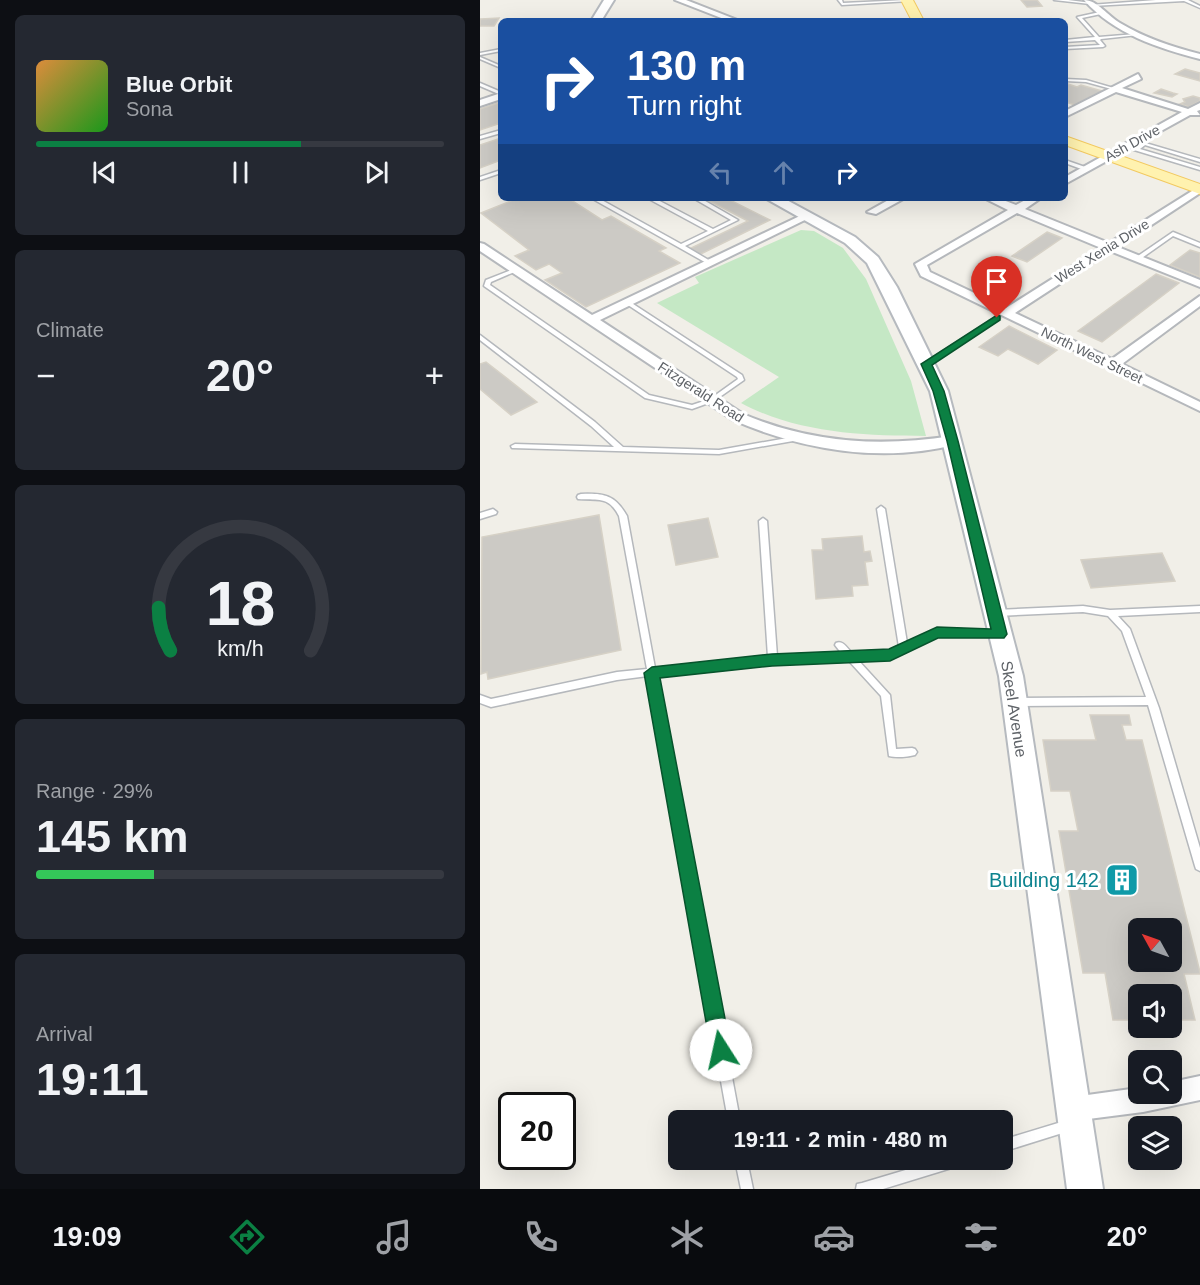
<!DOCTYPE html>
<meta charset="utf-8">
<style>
body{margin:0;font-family:Arial,sans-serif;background:#242831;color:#f1f3f6;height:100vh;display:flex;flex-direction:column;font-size:22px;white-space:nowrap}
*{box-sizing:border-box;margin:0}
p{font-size:20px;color:#9ea1a6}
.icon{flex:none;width:33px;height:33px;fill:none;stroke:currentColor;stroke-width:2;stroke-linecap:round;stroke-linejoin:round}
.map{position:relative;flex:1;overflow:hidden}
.sheet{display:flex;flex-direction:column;gap:15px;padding:15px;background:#0d0f14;width:480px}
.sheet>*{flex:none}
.banner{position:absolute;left:18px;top:18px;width:570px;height:183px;border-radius:9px;box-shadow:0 6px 24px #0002;background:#1a4fa0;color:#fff;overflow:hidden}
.needle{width:39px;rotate:310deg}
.buttons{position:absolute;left:648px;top:918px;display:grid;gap:12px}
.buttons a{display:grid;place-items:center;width:54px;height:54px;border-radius:9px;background:#171b24;box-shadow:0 6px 24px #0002;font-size:30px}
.speed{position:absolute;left:18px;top:1092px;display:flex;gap:12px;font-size:30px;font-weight:700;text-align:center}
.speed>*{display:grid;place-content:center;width:78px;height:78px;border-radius:50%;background:#171b24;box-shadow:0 6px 24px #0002;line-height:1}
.speed .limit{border:3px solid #111;border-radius:9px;background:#fff;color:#111}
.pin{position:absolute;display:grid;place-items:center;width:51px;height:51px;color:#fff;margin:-62px -26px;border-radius:50% 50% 50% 0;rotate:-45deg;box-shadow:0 0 6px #0007}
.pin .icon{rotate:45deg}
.me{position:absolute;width:66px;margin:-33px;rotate:350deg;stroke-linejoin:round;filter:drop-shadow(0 0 4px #0008)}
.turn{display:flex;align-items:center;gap:21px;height:126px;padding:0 30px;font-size:27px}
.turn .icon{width:78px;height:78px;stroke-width:2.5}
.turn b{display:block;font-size:42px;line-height:51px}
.lanes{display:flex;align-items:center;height:57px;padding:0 30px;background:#0003;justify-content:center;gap:30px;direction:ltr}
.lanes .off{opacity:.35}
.big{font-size:45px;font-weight:600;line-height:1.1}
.sheet .card{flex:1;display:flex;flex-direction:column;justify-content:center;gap:9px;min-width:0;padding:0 21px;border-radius:9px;background:#242831}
.sheet .dial{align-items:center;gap:0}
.dial svg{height:156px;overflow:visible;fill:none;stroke:#363941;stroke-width:7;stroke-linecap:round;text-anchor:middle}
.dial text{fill:#f1f3f6;stroke:none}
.song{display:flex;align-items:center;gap:18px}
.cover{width:72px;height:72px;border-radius:9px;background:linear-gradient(135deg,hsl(30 70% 55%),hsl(120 70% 35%))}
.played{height:6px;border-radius:3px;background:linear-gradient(90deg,#0b8043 65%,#363941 65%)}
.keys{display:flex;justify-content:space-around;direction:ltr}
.heat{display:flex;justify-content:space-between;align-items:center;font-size:33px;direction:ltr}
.charge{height:9px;border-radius:4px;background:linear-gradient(90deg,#34c759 29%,#363941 0)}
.trip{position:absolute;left:188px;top:1110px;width:345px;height:60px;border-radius:9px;background:#171b24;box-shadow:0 6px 24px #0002;font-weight:600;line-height:60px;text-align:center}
.tab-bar{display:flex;height:96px;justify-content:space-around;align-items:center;background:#090b0e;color:#9ea1a6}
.tab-bar .icon{width:42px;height:42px}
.tab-bar .on{color:#0b8043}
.tab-bar b{font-size:27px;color:#f1f3f6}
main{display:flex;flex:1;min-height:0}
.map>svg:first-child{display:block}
.green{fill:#c5e8c5}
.building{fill:#cccac5;stroke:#d6d1c6;stroke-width:1.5;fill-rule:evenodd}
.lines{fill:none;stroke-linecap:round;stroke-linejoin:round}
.lane-casing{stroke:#b5b8bc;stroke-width:3}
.street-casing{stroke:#b5b8bc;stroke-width:4}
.secondary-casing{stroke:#b6babf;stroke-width:4}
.primary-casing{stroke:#f2c960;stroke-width:2}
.lane{fill:#fff;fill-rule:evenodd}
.street{fill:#fff;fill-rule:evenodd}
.secondary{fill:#fff;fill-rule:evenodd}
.primary{fill:#fff2af;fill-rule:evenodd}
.route{fill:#0b8043;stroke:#07532c;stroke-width:1.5}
.labels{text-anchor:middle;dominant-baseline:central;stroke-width:6;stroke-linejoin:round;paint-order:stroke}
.far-street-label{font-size:14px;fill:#5f6368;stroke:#fff}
.street-label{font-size:16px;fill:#5f6368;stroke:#fff}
.near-culture-label{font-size:20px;fill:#0d838f;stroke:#fff;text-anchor:end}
</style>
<main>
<section class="sheet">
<div class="card">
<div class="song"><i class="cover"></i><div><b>Blue Orbit</b><p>Sona</p></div></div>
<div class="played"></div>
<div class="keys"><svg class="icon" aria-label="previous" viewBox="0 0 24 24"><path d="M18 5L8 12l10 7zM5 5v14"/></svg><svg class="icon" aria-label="pause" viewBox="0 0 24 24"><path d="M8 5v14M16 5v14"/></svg><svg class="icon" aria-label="next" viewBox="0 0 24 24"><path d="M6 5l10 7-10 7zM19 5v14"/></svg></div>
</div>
<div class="card"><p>Climate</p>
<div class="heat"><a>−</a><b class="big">20°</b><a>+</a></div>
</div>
<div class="card dial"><svg viewBox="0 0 100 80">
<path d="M14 69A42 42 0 1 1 86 69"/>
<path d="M14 69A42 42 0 0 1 8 47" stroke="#0b8043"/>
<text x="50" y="56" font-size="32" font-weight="700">18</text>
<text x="50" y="72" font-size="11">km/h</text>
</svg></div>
<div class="card"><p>Range · 29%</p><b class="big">145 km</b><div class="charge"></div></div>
<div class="card"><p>Arrival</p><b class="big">19:11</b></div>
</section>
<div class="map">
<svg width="720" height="1189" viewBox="0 0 720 1189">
<rect width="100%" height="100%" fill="#f1efe8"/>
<path class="green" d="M321,230l13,1 29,17 23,31 45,102 15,55c-63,0 -129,-3 -185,-33l38,-26 -122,-74 42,-20 -4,-6z"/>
<g class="building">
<path d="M541,0h16l5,6 -15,1z"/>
<path d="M19,18l-5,8h-14v-7z"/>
<path d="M705,69l15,4v8l-25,-7z"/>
<path d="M585,83l12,4 4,-2 21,6 -27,14 -10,-3z"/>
<path d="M681,89l12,4 4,1 -5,3 -18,-4z"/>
<path d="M713,96l7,2v3l-11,6 -9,-3 5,-2 -2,-3z"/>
<path d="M21,102v21l-21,7v-21z"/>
<path d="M21,138v22l-21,8v-23z"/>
<path d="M38,198h50l34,22 9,-4 55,32 -7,3 21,12 -94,44 -41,-27 17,-7 -13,-9 -13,6 -21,-14 14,-6 -48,-37z"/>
<path d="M224,198h22l44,22 -71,35 -10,-6 59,-28z"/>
<path d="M567,232l15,6 -35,24 -15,-6z"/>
<path d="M710,250l10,3v24l-30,-12z"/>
<path d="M676,274l23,9 -77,59 -24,-11z"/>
<path d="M529,326l48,24 -19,14 -30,-15 -10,7 -19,-9z"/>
<path d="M6,362l51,40 -26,13 -31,-26v-25z"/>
<path d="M119,515l22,135 -133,29 -1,-7 -6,2 1,-137z"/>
<path d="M228,518l10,39 -42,8 -8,-40z"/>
<path d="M382,536l2,16 6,-1 2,10 -7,1 3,23 -16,1 1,10 -37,3 -4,-49h11l-1,-11z"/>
<path d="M682,553l13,28 -84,7 -10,-28z"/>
<path d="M610,715h39l2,10h-9l4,15h16l58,232v2h-16l11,46h-23v-26h-34v26h-25l-8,-47h-22l-24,-142h19l-8,-40h-19l-8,-51h53zM658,928h34v34h-34z"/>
</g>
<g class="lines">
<defs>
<g id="lane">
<path d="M358,0h4l1,3 63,-3 4,1 -68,4z"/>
<path d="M574,0h14l24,3 -2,1z"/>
<path d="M676,0h32l12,6v2l-16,-7 -92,5 -2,-1z"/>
<path d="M620,12l1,2 -19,4 17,19 37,-3 2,1 -37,4 -1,1 5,6 -2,1 -38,2v-2l35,-2 -5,-5 -30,2v-2l30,-3 -18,-20z"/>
<path d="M21,49v2l-21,4v-2z"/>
<path d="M0,57l21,9v2l-21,-9z"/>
<path d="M585,79l21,1 31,9 -2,1 -29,-8 -21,-1z"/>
<path d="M0,83l21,9v3l-21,-9z"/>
<path d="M21,130v3l-21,6v-3z"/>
<path d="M662,142l58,17v3l-55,-17 -5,4 60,18v3l-66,-20v-2z"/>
<path d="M585,160l23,8v1l-4,1 -19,-7z"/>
<path d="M21,170v3l-21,7v-3z"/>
<path d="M111,198h7l83,46 27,-13 -61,-33h7l59,31 18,-9 -38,-22h7l38,22 -53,26 27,16 1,1 -3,2z"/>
<path d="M693,232l27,11v4l-27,-11 -34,24h-4v-2z"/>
<path d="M34,269l5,1 -28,12 -1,3 159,110 43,10 18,-6 28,-20 -1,-2 -112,-74 -1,-1 3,-2 115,75 2,5 -30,21 -22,8 -47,-11 -161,-112 2,-6z"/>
<path d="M517,316l3,2 -1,1 -71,46h-4l-1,-1z"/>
<path d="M0,335l115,87 28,25 96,3 74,-13 4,2 -4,2 -74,13 -207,-6 -1,-2 4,-2 99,3 -23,-21 -111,-86z"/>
<path d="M101,494c23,-1 34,1 46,22l28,152 113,-11 -9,-136 4,-3 4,3 10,135 65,-2 -7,-9 1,-2c7,-3 11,5 16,10l37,-1 10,-5 -22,-138 4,-3 4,3 22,134 30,-13 61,1 3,1 1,2 -1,2 -3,1 -60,-1 -48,22 -32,2 32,35 6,54 16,-1 3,1 2,3 -2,3c-7,2 -19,3 -26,1l-8,-60 -33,-36 -75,4 -116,12 83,444h-12l-80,-444 -31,4 -126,27 -11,-4v-8l11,4 126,-27 30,-3 -28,-153c-11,-21 -21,-15 -41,-17l-1,-2 1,-2z"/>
<path d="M13,509l4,3 -1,2 -16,5v-6z"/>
<path d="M603,606l27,4 90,-4v6l-82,4 12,13 29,79 41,140v23l-4,-2 -1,-3 -47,-161 -130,1 -3,-1 -2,-3 2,-3 3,-1 128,-1 -24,-66 -14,-15 -25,-4 -86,4 -3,-1 -1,-2 1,-2 3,-1z"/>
<path d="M588,1120l4,2 2,4 -2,4 -70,22v-12z"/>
<path d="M255,1160h12l6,29h-12z"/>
<path d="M459,1160h25l-2,4 -4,2 -75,23h-27l1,-5 5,-1z"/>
</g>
<g id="street">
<path d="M195,0h11l54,21h-11z"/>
<path d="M604,0c13,0 24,16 36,23 25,15 52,24 80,31v5c-42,-11 -86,-25 -116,-59z"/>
<path d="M658,74l3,5 -19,9 66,21 12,-6v7l-3,1 3,4h-10l-125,69v-7l117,-65 -66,-20 -51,25v-6z"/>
<path d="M21,93v6l-21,7v-6z"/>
<path d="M720,186v7l-82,54 82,33v7l-90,-36 -95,62 97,46 88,-63v10l-78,58 78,38v9l-279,-135 -6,-12 93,-54 -24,-12h14l18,7 13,-7h12l-16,11 84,34zM537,213l84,35 -95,60 -76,-36 -3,-7z"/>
<path d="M412,198h13l-29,16 -9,-2z"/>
<path d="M324,214l9,2 -213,104 143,94c68,29 136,33 209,22l5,2 2,3 -2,3c-74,20 -155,6 -224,-24l-253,-169v-8l4,1 108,71z"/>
<path d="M720,1076v24l-57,12 -70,9 -9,-3 -3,-9 3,-9 9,-3 65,-9v6h34v-12z"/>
</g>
<g id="secondary">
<path d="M124,0h10l-13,21h-10z"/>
<path d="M285,198h18l72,39 23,20 19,30 51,104 75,285 80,513h-36l-68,-513 -69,-285 -63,-128 -22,-20z"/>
</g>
<g id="primary">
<path d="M421,0h12l11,21h-12z"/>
<path d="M585,136l135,48v10l-135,-49z"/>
</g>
</defs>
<use href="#lane" class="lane-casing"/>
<use href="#street" class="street-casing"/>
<use href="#secondary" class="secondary-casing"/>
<use href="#primary" class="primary-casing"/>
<use href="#lane" class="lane"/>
<use href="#street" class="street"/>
<use href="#secondary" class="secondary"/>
<use href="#primary" class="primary"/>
</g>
<path class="route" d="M517,315l3,1v4l-68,45 12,26 14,50 49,193 -3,4h-66l-48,23 -118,5 -112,12 71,372 -3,7 -7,3 -7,-3 -3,-7 -67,-377 8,-6 120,-13 117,-5 48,-22 54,2 -44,-188 -14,-50 -12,-27z"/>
<defs>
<symbol id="building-square" viewBox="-11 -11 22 22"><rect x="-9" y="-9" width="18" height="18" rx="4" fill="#0f9aa8" stroke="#fff"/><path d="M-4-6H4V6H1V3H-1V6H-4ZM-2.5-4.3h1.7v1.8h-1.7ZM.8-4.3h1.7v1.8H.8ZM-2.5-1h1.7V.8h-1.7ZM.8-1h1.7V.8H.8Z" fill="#fff"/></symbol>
</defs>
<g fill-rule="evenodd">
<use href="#building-square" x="623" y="861" width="38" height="38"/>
</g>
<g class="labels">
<g class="far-street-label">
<text transform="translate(652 143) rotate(-29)">Ash Drive</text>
<text transform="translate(622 251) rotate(-32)">West Xenia Drive</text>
<text transform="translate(612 355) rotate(26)">North West Street</text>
<text transform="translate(221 392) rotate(33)">Fitzgerald Road</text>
</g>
<g class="street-label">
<text transform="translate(534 709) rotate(81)">Skeel Avenue</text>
</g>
<g class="near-culture-label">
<text x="619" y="880">Building 142</text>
</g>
</g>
</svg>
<div class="buttons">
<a><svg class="needle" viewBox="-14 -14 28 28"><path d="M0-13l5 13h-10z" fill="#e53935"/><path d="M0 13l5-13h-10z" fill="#9ea1a6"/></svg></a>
<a><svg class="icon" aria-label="sound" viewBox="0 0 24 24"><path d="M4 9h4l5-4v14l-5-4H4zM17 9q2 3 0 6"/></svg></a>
<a><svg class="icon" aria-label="search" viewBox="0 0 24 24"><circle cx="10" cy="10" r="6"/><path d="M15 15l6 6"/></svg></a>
<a><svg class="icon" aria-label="layers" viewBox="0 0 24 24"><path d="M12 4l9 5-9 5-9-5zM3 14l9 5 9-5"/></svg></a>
</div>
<div class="speed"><div class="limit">20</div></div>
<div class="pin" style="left:517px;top:318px;background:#d93025"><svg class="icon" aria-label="arrive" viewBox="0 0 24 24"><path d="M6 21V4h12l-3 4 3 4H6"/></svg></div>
<svg class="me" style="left:241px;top:1050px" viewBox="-20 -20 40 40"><circle r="19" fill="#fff"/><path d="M0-13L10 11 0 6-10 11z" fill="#0b8043"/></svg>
<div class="trip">19:11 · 2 min · 480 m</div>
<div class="banner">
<div class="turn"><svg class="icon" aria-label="right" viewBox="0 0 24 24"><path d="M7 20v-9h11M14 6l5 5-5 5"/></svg><div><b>130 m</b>Turn right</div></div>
<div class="lanes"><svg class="icon off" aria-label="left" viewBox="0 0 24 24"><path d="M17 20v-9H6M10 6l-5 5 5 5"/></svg><svg class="icon off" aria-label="ahead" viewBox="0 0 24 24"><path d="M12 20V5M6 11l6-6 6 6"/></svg><svg class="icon" aria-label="right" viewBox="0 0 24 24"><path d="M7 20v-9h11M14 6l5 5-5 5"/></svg></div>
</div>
</div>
</main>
<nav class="tab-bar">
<b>19:09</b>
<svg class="icon on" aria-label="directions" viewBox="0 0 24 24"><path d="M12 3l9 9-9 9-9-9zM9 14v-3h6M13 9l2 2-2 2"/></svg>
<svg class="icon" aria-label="music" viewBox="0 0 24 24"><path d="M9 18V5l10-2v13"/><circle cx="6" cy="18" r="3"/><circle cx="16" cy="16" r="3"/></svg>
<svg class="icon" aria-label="phone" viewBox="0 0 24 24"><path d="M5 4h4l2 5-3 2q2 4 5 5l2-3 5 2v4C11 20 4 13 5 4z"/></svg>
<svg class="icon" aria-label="climate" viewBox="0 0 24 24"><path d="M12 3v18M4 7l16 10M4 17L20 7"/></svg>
<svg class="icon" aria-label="car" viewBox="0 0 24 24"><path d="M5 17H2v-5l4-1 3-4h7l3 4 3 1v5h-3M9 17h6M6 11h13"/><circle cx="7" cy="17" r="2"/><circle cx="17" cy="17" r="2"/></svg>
<svg class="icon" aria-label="filters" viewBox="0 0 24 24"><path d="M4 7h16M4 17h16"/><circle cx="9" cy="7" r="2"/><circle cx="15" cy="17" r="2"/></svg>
<b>20°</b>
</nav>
